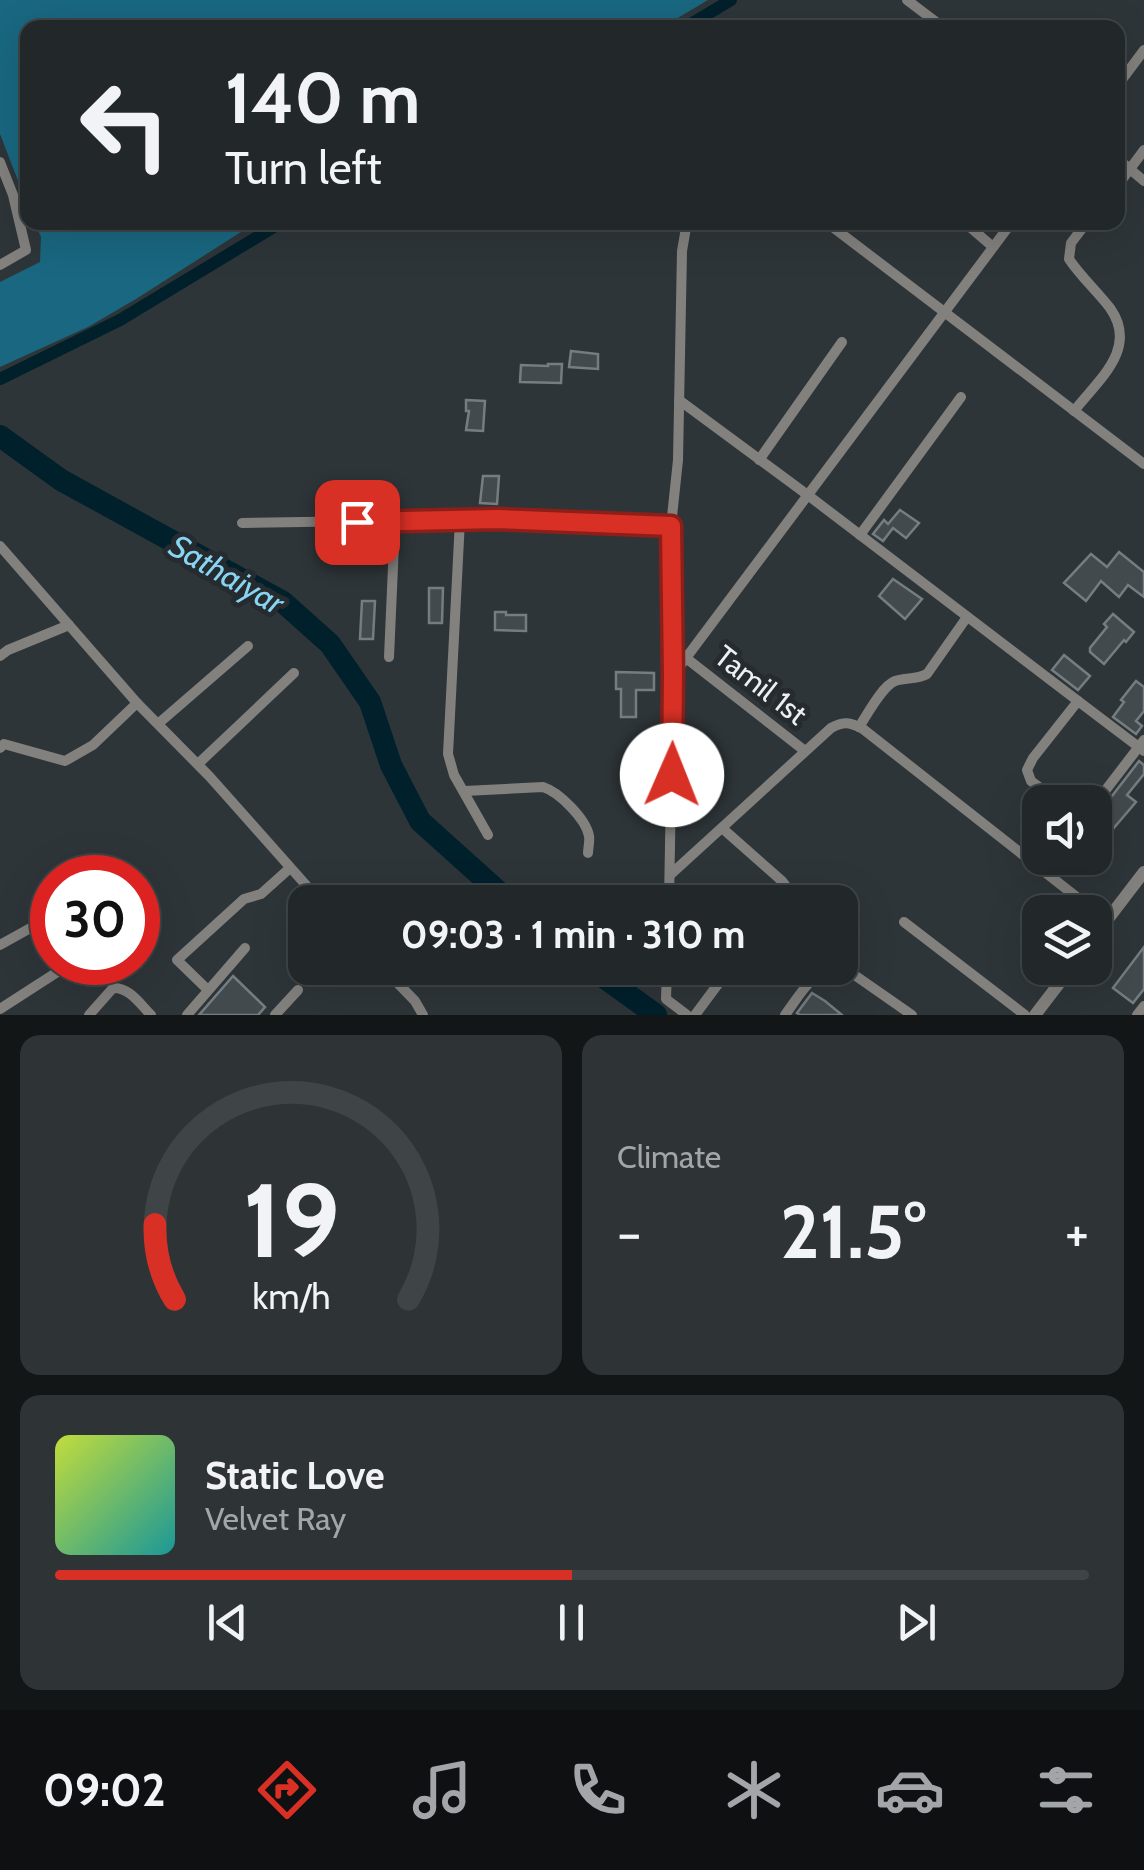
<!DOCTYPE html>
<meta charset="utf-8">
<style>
body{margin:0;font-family:Cabin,sans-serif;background:#2e3436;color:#f1f3f6;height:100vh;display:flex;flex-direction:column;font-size:38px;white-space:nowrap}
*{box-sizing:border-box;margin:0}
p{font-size:32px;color:#a2a6a8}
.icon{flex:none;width:55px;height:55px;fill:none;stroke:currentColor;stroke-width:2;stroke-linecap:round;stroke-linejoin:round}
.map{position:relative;height:1015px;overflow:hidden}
.sheet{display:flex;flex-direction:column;gap:20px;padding:20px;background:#131617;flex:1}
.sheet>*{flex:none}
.top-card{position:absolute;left:20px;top:20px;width:1105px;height:210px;border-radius:20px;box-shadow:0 10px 40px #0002,0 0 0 2px #3f4447;background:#22282a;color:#f1f3f6;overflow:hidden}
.buttons{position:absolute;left:1022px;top:785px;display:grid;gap:20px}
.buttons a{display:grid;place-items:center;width:90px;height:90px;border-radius:20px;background:#22282a;box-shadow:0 10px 40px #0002,0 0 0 2px #3f4447;font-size:50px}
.speed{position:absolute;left:30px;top:855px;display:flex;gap:20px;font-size:50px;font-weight:700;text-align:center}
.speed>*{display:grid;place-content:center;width:130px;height:130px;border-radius:50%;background:#22282a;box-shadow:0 10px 40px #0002,0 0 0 2px #3f4447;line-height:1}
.speed .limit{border:15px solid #d22;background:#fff;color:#111}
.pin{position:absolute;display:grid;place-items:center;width:85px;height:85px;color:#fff;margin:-42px;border-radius:20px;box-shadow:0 5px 15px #0006}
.me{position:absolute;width:110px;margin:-55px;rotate:1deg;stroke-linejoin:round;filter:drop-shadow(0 0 8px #0008)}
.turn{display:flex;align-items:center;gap:35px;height:210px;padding:0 40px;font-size:45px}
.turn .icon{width:130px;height:130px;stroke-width:2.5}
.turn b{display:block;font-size:70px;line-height:85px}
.big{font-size:75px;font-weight:700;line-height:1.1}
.sheet .card{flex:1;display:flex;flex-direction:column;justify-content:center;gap:15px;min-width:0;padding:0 35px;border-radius:20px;background:#2e3436}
.sheet .dial{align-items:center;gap:0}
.dial svg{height:260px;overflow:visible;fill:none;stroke:#3f4447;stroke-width:7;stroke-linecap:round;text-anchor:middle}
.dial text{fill:#f1f3f6;stroke:none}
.song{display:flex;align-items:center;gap:30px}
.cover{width:120px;height:120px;border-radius:15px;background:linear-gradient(135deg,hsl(70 70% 55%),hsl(180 70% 35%))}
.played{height:10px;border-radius:5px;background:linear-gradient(90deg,#d93025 50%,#3f4447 50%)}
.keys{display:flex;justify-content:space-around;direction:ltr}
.heat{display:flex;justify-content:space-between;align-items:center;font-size:55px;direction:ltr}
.sheet .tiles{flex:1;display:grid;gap:20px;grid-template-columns:1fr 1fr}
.card:last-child{grid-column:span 2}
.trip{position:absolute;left:288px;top:885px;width:570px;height:100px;border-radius:20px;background:#22282a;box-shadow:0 10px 40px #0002,0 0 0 2px #3f4447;font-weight:700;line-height:100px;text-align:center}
.tab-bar{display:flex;height:160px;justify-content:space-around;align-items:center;background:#0e1011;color:#a2a6a8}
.tab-bar .icon{width:70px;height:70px}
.tab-bar .active{color:#d93025}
.tab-bar b{font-size:45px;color:#f1f3f6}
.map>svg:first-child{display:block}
.green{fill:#196780}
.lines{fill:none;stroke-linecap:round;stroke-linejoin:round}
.canal{stroke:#00202c;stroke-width:12}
.river{stroke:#00202c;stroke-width:22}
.building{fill:#434a4d;stroke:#757d80;stroke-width:2.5}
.minor{stroke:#82817e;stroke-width:10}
.tertiary{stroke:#82817e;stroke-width:12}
.route-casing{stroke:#8d1f18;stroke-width:25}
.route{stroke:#d93025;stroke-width:18}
.labels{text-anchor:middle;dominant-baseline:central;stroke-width:10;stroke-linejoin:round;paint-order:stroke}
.street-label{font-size:30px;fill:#ecf0f2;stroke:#252b2e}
.water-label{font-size:32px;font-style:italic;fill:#88d5f3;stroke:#252b2e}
</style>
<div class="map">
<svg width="1144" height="1015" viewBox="0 0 1144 1015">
<rect width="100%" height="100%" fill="#2e3538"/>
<g class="green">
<path d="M0,0h708l-47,28h-633l-1,176 -27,-70z"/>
<path d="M35,223h220l-119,76 -48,28 -88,40v-85l40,-20 1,-25z"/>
</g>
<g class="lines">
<g class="canal">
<path d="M684,28l47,-28"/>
<path d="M0,379l120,-59 162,-98"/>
</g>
<g class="river">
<path d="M0,436l61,44 222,122 47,42 40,58 21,63 29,56 90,81"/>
<path d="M591,968l65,47"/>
</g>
</g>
<g class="building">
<path d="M571,351l27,3v15l-29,-2z"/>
<path d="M548,364h14l-1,19 -41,-1 1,-17 27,1z"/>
<path d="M466,400l19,1 -2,30 -17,-1 3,-19h-3z"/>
<path d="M483,476h16l-2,28 -17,-1z"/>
<path d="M900,510l19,13 -13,15 -13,-10 -10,13 -10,-7 11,-14 4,4z"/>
<path d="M1119,552l25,20v25l-16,-12 -9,12 -18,-16 -15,20 -22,-18 27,-29 16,13z"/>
<path d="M893,579l29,20 -17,20 -26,-23z"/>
<path d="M429,588h14l-1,35h-13z"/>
<path d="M362,601h13l-2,38h-13z"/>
<path d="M495,612h11v3h20v16l-31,-1z"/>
<path d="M1113,614l21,18 -8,10 -2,-2 -20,24 -14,-12v-4l17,-21 -3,-3z"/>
<path d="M1064,655l26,21 -12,14 -26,-20z"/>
<path d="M616,672l38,1v17h-18v27h-15v-28h-5z"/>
<path d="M1136,681l8,6v24l-8,10 6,5 -6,8 -23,-17 11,-15 -3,-2z"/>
<path d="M1139,761l5,4v9l-17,21 9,7 -41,48v-37l7,-4z"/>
<path d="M1144,947v42l-11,14 -20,-15z"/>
<path d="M233,976l32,31 -7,8h-59z"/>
<path d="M812,993l13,8 17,14h-42l-3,-2z"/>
</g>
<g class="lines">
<g class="minor">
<path d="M907,0l37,28"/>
<path d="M1118,85l26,-35"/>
<path d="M1118,159l26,22"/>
<path d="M0,162l13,33 13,55 -26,15"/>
<path d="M1118,185l26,-35"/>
<path d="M826,222l318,242"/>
<path d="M964,222l29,25"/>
<path d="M679,400l130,96 269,205 -45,57 -6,12 4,11 28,21"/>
<path d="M1074,411c24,-31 65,-62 36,-103 -13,-17 -29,-31 -41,-49l2,-16 16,-21"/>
<path d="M759,460l83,-118"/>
<path d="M460,520l-12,234 6,21 34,60"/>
<path d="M242,523l256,-4 173,7"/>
<path d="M860,535l101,-138"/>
<path d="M0,546l137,157 73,74 111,125"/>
<path d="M0,656l8,-6 61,-25"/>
<path d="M389,657l6,-136"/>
<path d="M686,658l119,93"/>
<path d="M674,674l338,-452"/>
<path d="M1078,701l66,50"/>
<path d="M159,723l89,-77"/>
<path d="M859,727c8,-12 23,-41 36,-46 11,-4 21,-1 32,-7l40,-57"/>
<path d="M0,748l4,-4 61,17 28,-16 44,-42"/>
<path d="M198,764l96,-91"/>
<path d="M465,791l78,-4c16,5 43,32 46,49 1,5 -1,13 -1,17"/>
<path d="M1095,804l49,-64"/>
<path d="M722,828l60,53 16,21"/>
<path d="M1040,838l-18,16 85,67"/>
<path d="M670,875l161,-147c13,-7 19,-6 32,1l159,125"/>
<path d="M669,902l4,-227 -2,-149 7,-66 4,-209 5,-29"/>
<path d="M904,922l121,93"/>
<path d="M138,942l8,-7"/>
<path d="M0,945l43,-24 9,-3"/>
<path d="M840,967h3l69,48"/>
<path d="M383,968l32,33 8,14"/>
<path d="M667,968l-1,31 21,16"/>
<path d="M208,990l-31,-30 67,-61 17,-5 29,-26"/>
<path d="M0,1009l62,-40"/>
<path d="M89,1015l24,-27c16,-1 27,16 38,27"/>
<path d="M187,1015l58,-67"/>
<path d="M275,1015l23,-25"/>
<path d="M695,1015l35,-47"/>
<path d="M785,1015c15,-20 25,-42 51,-47"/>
<path d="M1137,1015l7,-9"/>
</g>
<g class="tertiary">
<path d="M1095,936l49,-64"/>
<path d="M1035,1015l36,-47"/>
</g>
</g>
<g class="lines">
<defs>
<path id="route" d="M357,522l141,-3 173,7 2,149 -1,100"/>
</defs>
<use href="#route" class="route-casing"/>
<use href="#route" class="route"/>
</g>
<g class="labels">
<g class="street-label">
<text transform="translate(761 685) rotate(38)">Tamil 1st</text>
</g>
<g class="water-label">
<text transform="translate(227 574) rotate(30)">Sathaiyar</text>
</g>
</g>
</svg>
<div class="buttons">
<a><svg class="icon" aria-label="sound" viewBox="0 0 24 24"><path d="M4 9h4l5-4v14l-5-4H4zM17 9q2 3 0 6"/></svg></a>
<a><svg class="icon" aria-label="layers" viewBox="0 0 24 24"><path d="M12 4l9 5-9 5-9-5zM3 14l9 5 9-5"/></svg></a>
</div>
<div class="speed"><div class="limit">30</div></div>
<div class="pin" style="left:357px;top:522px;background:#d93025"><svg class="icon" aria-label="arrive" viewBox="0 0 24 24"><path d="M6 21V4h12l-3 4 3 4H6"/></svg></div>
<svg class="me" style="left:672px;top:775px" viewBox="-20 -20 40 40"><circle r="19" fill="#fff"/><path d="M0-13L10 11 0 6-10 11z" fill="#d93025"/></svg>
<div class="trip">09:03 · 1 min · 310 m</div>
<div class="top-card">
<div class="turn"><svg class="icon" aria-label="left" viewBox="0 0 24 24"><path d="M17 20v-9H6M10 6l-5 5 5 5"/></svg><div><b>140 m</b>Turn left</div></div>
</div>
</div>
<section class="sheet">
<div class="tiles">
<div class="card dial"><svg viewBox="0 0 100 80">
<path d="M14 69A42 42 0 1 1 86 69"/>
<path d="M14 69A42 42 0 0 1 8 46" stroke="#d93025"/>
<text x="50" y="56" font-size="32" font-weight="700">19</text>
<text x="50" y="72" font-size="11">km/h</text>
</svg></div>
<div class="card"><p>Climate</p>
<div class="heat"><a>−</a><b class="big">21.5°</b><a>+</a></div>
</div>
<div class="card">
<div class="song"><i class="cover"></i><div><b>Static Love</b><p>Velvet Ray</p></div></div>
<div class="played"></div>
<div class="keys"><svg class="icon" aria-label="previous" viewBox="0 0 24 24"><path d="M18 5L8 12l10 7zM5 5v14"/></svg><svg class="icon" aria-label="pause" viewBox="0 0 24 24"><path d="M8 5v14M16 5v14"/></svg><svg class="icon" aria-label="next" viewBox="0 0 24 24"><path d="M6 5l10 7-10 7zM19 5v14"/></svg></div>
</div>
</div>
</section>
<nav class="tab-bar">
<b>09:02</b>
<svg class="icon active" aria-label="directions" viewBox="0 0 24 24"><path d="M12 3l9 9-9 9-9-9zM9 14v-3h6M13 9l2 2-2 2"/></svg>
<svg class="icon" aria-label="music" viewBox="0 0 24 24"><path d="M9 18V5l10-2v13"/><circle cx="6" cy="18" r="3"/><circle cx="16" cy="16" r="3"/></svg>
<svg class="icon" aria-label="phone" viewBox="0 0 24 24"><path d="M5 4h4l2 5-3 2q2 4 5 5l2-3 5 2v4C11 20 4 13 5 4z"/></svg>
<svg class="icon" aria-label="climate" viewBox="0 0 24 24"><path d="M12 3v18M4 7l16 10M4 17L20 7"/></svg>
<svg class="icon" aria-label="car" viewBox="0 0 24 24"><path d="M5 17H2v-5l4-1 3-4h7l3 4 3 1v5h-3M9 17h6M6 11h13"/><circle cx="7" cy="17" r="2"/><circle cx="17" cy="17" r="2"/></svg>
<svg class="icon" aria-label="filters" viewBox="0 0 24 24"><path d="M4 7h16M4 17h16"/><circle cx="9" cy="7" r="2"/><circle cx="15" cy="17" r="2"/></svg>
</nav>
